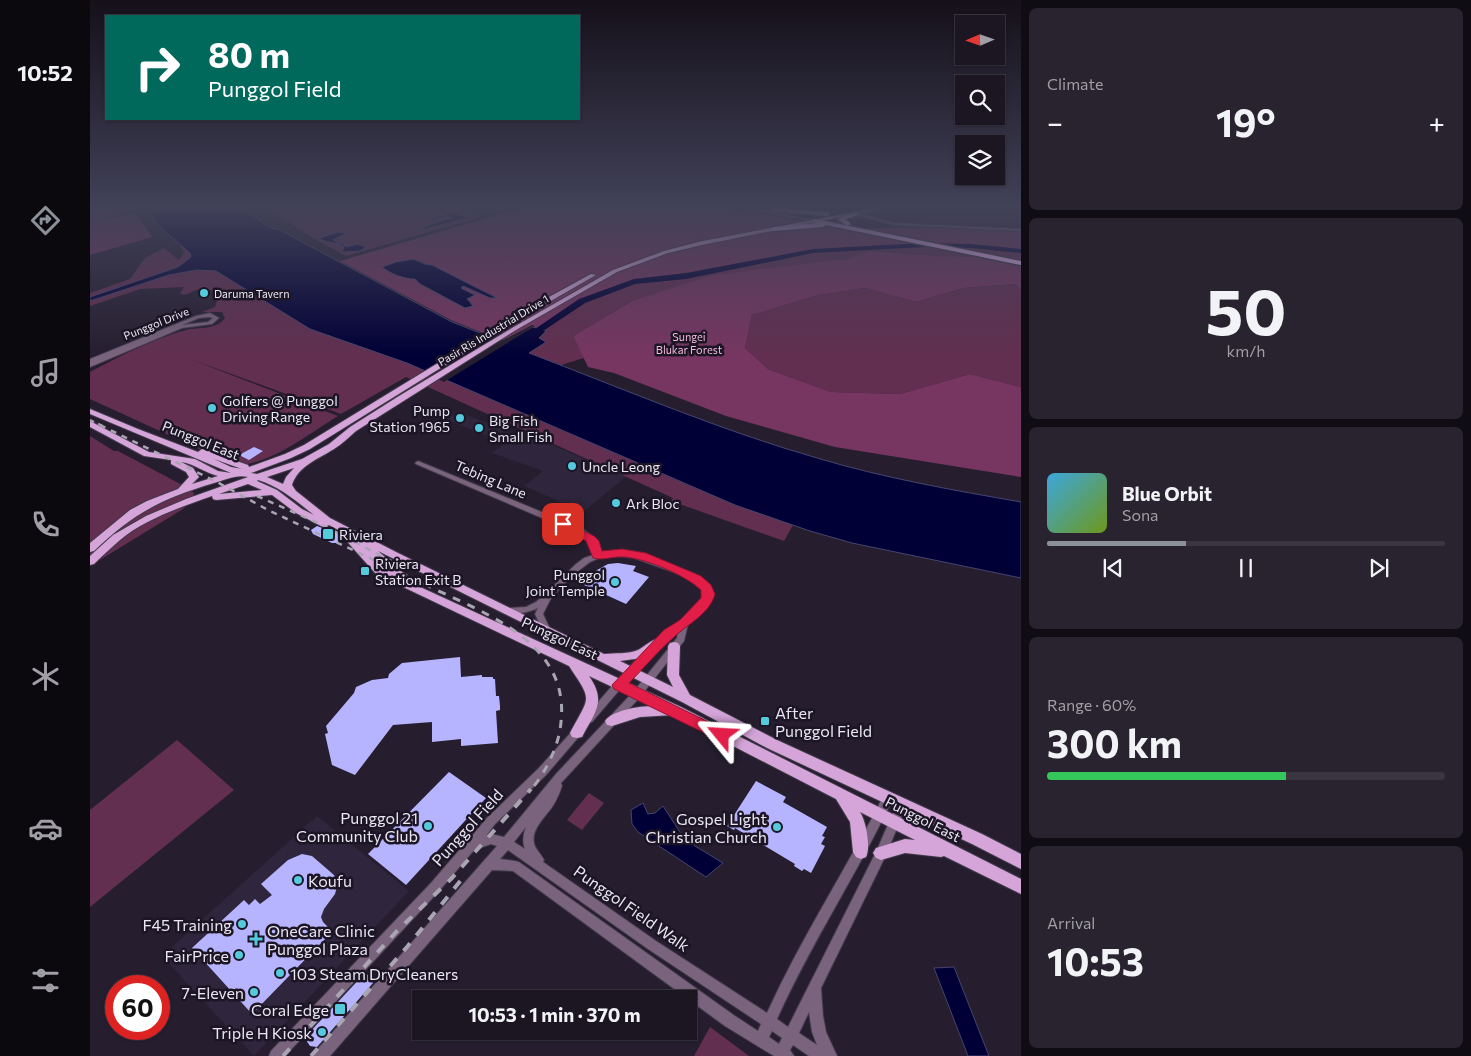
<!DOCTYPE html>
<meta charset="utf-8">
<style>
body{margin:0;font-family:Commissioner,sans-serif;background:#292330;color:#f1f3f6;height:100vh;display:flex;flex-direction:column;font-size:19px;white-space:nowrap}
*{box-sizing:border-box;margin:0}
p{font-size:16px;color:#a09fa6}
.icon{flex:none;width:28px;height:28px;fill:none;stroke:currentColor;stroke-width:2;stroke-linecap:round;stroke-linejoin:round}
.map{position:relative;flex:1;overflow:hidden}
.drawer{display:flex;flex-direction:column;gap:8px;padding:8px;background:#0f0c13;width:450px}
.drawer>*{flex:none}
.guide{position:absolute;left:15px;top:15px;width:475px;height:105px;border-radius:0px;box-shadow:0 1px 4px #0004,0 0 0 1px #3a3541;background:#00695c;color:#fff;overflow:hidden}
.needle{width:32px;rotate:268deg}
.tools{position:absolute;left:865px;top:15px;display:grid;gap:10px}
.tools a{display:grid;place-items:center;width:50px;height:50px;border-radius:0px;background:#1c1623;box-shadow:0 1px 4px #0004,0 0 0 1px #3a3541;font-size:25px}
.speed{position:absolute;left:15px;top:975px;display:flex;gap:10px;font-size:25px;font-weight:700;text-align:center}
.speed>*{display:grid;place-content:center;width:65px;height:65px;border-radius:50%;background:#1c1623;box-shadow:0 1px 4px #0004,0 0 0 1px #3a3541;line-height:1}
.speed .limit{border:8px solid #d22;background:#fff;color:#111}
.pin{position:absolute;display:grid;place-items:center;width:42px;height:42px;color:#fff;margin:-21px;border-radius:10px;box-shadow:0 2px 8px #0006}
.me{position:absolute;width:55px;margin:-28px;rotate:297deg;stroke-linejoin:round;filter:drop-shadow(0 0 4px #0008)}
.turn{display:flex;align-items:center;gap:18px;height:105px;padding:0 20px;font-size:22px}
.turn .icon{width:65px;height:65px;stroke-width:2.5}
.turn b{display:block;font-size:35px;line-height:42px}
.big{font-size:38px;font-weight:700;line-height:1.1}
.drawer .widget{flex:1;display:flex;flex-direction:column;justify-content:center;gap:8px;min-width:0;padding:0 18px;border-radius:8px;background:#292330}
.drawer .dial{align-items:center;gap:0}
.dial b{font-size:65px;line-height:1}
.song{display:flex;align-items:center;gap:15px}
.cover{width:60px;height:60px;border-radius:8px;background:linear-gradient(135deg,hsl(200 70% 55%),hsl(80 70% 35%))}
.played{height:5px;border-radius:2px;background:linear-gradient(90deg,#8c9099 35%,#3a3541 35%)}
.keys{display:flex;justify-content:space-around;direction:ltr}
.heat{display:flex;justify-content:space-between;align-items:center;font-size:28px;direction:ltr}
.charge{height:8px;border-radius:4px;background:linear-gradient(90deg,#34c759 60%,#3a3541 0)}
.trip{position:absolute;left:322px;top:990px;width:285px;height:50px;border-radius:0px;background:#1c1623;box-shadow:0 1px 4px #0004,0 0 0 1px #3a3541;font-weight:700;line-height:50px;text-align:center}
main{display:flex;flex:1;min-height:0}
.menu{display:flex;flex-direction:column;width:90px;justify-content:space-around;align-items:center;background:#0b090e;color:#a09fa6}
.menu .icon{width:35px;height:35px}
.menu .on{color:#8c9099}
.menu b{font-size:22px;color:#f1f3f6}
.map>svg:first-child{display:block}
.built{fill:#2f253c}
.green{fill:#622f50}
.forest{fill:#773661;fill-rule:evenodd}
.water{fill:#010036;stroke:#47456e}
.pier{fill:#261e2f}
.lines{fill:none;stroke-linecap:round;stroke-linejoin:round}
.stream{stroke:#47456e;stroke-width:1}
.river{fill:#010036;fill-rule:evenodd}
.building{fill:#b6b4ff}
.minor-casing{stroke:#413a4a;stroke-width:2}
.major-casing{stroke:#413a4a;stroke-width:2}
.highway-casing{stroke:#413a4a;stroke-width:3}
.minor{fill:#7a637d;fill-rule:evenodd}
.major{fill:#d5a5d9;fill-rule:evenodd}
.highway{fill:#f9bffe;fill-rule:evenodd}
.rail-far3{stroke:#aaa5b2;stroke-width:2;stroke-dasharray:4.5 4.5;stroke-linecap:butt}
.rail-far2{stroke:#aaa5b2;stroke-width:2.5;stroke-dasharray:6 6;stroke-linecap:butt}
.rail-far1{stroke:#aaa5b2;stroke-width:3;stroke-dasharray:8 8;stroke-linecap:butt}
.rail{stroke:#aaa5b2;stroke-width:4;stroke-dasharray:10 10;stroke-linecap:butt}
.route{fill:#e11d48;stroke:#92132f}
.poi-dot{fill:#54cadc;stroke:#1c1525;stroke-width:2}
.labels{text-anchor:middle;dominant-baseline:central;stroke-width:5;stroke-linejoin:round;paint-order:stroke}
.far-poi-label{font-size:11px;fill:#e9e5f1;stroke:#1c1525;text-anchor:start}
.far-street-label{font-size:11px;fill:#e9e5f1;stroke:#1c1525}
.far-park-label{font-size:11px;fill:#f4b9dc;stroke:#1c1525}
.poi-label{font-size:14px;fill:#e9e5f1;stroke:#1c1525;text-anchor:start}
.street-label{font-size:14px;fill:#e9e5f1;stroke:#1c1525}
.near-poi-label{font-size:16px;fill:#e9e5f1;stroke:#1c1525;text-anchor:end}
.near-street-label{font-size:16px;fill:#e9e5f1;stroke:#1c1525}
</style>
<main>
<nav class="menu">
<b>10:52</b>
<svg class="icon on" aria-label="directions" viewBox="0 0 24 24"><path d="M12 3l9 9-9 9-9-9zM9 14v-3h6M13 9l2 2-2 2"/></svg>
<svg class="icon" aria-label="music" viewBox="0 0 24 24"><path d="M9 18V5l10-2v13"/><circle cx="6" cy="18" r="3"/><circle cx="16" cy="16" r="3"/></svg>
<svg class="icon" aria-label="phone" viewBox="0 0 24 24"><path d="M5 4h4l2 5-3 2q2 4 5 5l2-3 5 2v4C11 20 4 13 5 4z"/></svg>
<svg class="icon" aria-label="climate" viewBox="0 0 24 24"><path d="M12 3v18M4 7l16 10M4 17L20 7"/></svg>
<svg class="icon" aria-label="car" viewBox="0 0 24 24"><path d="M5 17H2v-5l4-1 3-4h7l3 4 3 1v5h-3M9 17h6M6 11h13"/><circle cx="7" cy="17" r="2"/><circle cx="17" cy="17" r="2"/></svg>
<svg class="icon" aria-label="filters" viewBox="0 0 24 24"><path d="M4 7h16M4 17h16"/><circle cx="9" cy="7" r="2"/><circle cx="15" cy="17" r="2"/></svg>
</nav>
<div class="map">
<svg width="931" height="1056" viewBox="0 0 931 1056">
<rect width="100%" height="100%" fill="#261e2f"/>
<g class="built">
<path d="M825,208h106v19l-114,-4 -30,-8z"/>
<path d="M351,409l8,2 5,5 6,-4 56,23 4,-3 107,44 -44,36 -59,-26 19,-15 -51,-18 13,-10 -72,-29z"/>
<path d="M227,816l92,75 -155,165 -92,-100z"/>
</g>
<g class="green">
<path d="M177,208h192l22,9 -135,39 -33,-18z"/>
<path d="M822,242l109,5v10l-83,-1 -68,-5 -25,8 -213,42 -59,35 11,22 -23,7 -33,-12 18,-11 -7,-4 6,-7 -12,-4 38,-30 44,-16 188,-33z"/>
<path d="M90,245l41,29 89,55 97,34 295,128 91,34 -9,16 -113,-40 2,-3 -267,-121 -65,37 -151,-55 148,57c-30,18 -68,50 -104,49l-144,-66v-27c30,-16 63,-33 96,-42 12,-3 31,0 39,-12l-3,-6h-20l13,-5 4,-14c-6,-2 -13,-6 -20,-4 -8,2 -10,7 -19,5l4,-7 -44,2 -50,17v-13l40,-14 15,-21 19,-10 15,12 5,-7z"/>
<path d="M926,284l5,7v96l-51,-13 -70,20 -69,-2 -63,-23 -23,-21 7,-33 67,-20 46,-7 51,14 47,-14z"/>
<path d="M0,436l24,15h4l70,37 6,5 -2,8 -9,8 -93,57z"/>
<path d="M87,740l57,50 -144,117v-97z"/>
<path d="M499,793l15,10 -22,27 -15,-10z"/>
<path d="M620,1027l39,29h-55z"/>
</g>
<g class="forest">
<path d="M0,208h43l1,2 -38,11 40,-8 16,24 -62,18z"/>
<path d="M431,208h211l116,21 82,-2 91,4v19l-98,-6 -110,6 -128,25 -53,6 -52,19 -42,28 -6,-2 -29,15 -50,-20 -113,-60zM323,259l5,1 78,37 -6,1 -27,-12 -2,2 11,17 -23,-5 -34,-21 -26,-7 -6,-5 13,-5z"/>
<path d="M780,251l68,5 83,1v34l-5,-7 -53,4 -47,14 -51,-14 -46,7 -67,20 -7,33 23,21 63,23 69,2 70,-20 51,13v90l-186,-30 -109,-31 -112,-43 -26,-6 -15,-31 59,-35 81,-26 132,-16z"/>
</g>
<g class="water">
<path d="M50,208h102l28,20 8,1 174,93 51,20 30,-15 13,4 -7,7 7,4 -17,11c95,36 190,77 288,105 67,20 135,32 204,44v76l-169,-35 -42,-12 -75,-26 -328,-142 -97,-34 -94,-58 -19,-1 -28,5 -79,26v-4l88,-30 13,-10 -1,-4 -29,-25 -14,-18 -53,11z"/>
<path d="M361,212l18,6 -52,13c11,-6 23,-11 35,-13l-2,-2 -15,3 -6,-1 16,-3z"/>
<path d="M248,232l9,1 -14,7 7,4 7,-1 -4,2 4,2 10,-3 9,3 -6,4 -16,1h-2l2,-5c-8,-6 -18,-3 -25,-9z"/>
<path d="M323,259l12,5 7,1 65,33h-7l-27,-12 -2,2 14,7 -8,4 6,7 -8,2 -45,-24 -5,-5c-11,0 -24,-5 -33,-12l14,-5z"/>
<path d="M553,803l5,11 7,-1 8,-7 22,34 38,23 -17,14 -68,-45 -6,-8 -1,-14z"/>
<path d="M864,967l35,89h-21l-34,-88z"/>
</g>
<path class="pier" d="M442,325l3,1 -91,56 -19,-9 64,-39 14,6z"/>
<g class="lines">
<path class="stream" d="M0,223l8,-2"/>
<path class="river" d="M834,243l47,1 50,5v4l-50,-5 -47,-1 -111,6 -127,26 -51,5 -50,19 -42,28 -3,1 -5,-3 44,-30 55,-20 52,-6 127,-24z"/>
</g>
<g class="building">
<path d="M164,447l9,4 -14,9 -10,-5z"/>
<path d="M227,526l8,3 3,-2 13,7 3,6 -6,3h-6l-19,-9 -2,-4z"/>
<path d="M528,563l18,3 -3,5 16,6 -23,27 -44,-20 15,-14 11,-6z"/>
<path d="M370,657l1,20 21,-2v2h11v2h2l1,17h3l1,10v4l-4,1 2,32 -37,3v-7l-29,3v-20l-39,3 -38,50 -23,-10 -7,-31 3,-1 -2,-7 28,-33 2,-6 16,-7 16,-2 1,-4 13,-11z"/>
<path d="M359,772l37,26 -80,87 -38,-31z"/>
<path d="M666,781l30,16 -3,5 44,25 -5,9 3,1 -4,7 4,2 -14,27 -7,-4 -2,2 -8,-5 1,-2 -60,-36 -1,2 -7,-4z"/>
<path d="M212,854l10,2 22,19 4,8 -3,11 -11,15 -3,8 2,5 5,5v6l-2,5 -74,76 -60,-66 52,-48 5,5 6,-6 5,5 12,-9 -11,-11 27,-24z"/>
<path d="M275,973l6,4 2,6 -56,64 -7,-1 -4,-6v-4z"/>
</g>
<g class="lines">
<defs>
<g id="minor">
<path d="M655,208h8l64,13 -2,1z"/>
<path d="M767,213l37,10 127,6v2l-127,-6 -38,-10z"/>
<path d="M120,313l9,5 -7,6 -30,4 -92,39v-4l2,-1 -2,1v-4l106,-43zM119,317l4,1 -5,4 -26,3 17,-7z"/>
<path d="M328,461l165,68 13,10 4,14 16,-2h9l30,8 35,13 12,6 8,8 2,8 -1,5 -4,8 -19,17 -4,17 -44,56 -79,86 1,3c-2,6 -5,13 -8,18 -7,12 -23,24 -20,39 1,6 7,11 10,17l-1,2 113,79 111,72c34,-75 80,-145 117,-218l4,-2 4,2 1,3c-35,75 -82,145 -116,221l11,8 89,-177 21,-49 4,-2 4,2 1,3 -22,53 -64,131 2,28 3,16 11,24h-28l-16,-11 -3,5 4,6h-20l-49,-30 -212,-155 -21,-1 -162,186h-16l2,-5 181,-205 -6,-2 -17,6 -35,41 -154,165h-16l2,-5 160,-168 56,-65 51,-49 38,-42 3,-1 3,1 2,3 -2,3 -36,42 -51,49 -9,12 5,-2 13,3 52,-63 78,-83 43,-53 1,-7c-33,26 -58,59 -86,91l-3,1 -3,-1 -2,-3 2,-3c28,-32 54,-65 89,-91 8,-7 23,-15 28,-26 4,-10 -5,-16 -13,-21l-56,-20 -18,-2 -17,2 -9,4 -17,13 -22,23 -8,16 8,17 -1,2h-6l-9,-19 3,-6c-11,5 -23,7 -35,5l-1,-2 1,-2 3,-1 20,-1 10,-5 8,-7 32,-31 8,-6 9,-3 -4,-13 -12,-9 -161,-69 -1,-1zM436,827c-3,8 -4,14 -1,22l-11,-7zM418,850l140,99 113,75 -3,7 -23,-15 -216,-154 -4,-1 -15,-2zM719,1012l3,20 5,13 -18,-12zM682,1031l10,7 -3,6 -10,-7z"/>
</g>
<g id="major">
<path d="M683,208l54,4 3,2 -3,2 -56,-5z"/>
<path d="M786,208h10l-184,37 -34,8 -51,19 -101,58 -160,101c-7,6 -14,13 -22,18 -16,10 -36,17 -42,36l4,6 34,27 66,34 208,102c11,-1 25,0 34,-4 8,-4 16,-14 26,-11l2,3 -2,3 -22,13 -22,3 53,26 -6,-12 1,-29 2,-3 4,-1 4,1 2,3 -1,29 11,20 87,45 205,94 39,20v15l-49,-25 -205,-96 -85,-46 -304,-151 29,25v5l274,126 340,172v15l-77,-38 -3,1 -36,-4 -24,7 -5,-2 -3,-5 3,-5 29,-9 10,1 -55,-28c6,9 11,35 6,45l-5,2 -5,-2 -3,-5 -3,-30 -14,-23 -163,-84 -33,2 -28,9 -5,-1 -2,-4c7,-11 36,-15 48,-15l-64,-30c18,26 6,36 -7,61l-5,1 -5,-1 -2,-4c20,-38 23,-31 -1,-67l-193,-92 -33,-37 -1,-2 2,-2 -15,-8 -4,2 -4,-1 -25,-13 -24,-18 -56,5 -3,-1 -1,-3c-31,11 -67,23 -92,44 -9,8 -18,16 -26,24l-4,1v-9l23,-21 33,-19 40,-17 62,-22c-11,-3 -23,3 -34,6 -53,16 -80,30 -120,68l-4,1v-9l40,-33 17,-9 31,-12 11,-12 -3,-5 -15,-8v-4l-27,-4 -54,-29v-6l59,31 46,7 23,12 13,2 -141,-59v-5l48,20 60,23 4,-3 3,1 43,15 1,2 36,-13 19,-9 214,-131 73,-40 5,1 -73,42 -213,132 -19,9 -40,15 6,1 45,-15 27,-15 21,-17 49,-31 113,-68 101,-58 51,-19 38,-10zM124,459l28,10h1l-12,-2zM91,462c14,2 24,11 37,14l-26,8 7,-7 -6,-9zM204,468l-8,9 -3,7 -16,-7zM168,480c21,6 38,21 56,35l-12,-6 -25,-19 -20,-9zM158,484l14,6 -43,4zM283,558l15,14 -4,-2z"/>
</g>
<g id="highway">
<path d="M767,212l2,3 -14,4 5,4v2h-4l-9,-6z"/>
<path d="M725,219l206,42v4l-195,-40 -3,2 -49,4 -3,-2 3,-2 43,-4 -5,-2z"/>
</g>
</defs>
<use href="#minor" class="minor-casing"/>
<use href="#major" class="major-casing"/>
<use href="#highway" class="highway-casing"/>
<use href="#minor" class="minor"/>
<use href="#major" class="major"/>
<use href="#highway" class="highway"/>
<path class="rail-far3" d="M0,420l13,6"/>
<g class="rail-far2">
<path d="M10,425l117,57 51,28 159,75"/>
<path d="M167,496l61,27 83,43"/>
</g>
<path class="rail-far1" d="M334,584c59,29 146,57 137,138 -2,24 -15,50 -31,69"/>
<g class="rail">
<path d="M193,1056l113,-124 56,-54 79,-89"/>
<path d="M221,1056l96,-109 59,-73"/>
</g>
</g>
<linearGradient id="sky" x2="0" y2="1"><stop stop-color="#15101a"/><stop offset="0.58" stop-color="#414158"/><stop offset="1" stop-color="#414158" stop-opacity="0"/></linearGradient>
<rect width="931" height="356" fill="url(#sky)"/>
<path class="route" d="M473,521l31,15 5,5 3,10 20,-2 24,4 55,23 10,9 4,9c-5,20 -29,31 -42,44 -16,14 -29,30 -44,45l98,48 3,4 -3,4 -5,2 -5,-2 -103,-50 -2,-4 52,-55 16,-10 21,-22v-8c-16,-15 -54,-31 -76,-33 -11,-1 -22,4 -32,1l-7,-17 -27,-15 -2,-2z"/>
<g class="poi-dot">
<circle cx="114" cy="293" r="5"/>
<circle cx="122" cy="408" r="5"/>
<circle cx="370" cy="418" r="5"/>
<circle cx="389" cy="428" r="5"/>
<circle cx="482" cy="466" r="5"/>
<circle cx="526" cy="503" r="5"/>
<rect x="232" y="528" width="12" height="12" rx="2.5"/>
<rect x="270" y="566" width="10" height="10" rx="2.5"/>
<circle cx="525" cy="582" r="5"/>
<rect x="670" y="716" width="10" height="10" rx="2.5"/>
<circle cx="338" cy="826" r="5"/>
<circle cx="687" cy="827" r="5"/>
<circle cx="208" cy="880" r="5"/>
<circle cx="152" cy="924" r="5"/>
<path d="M163.5 931.5h5v5h5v5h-5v5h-5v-5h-5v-5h5z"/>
<circle cx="149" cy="955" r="5"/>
<circle cx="190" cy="973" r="5"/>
<circle cx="164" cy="992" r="5"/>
<rect x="244" y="1003" width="12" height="12" rx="2.5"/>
<circle cx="232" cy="1032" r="5"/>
</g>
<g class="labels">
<g class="far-poi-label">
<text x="124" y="293">Daruma Tavern</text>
</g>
<g class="far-street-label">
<text transform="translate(66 323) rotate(-22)">Punggol Drive</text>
<text transform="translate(403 330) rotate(-31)">Pasir Ris Industrial Drive 1</text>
</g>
<g class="far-park-label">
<text x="599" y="336">Sungei<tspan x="599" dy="13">Blukar Forest</tspan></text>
</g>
<g class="poi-label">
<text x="132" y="400">Golfers @ Punggol<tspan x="132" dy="16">Driving Range</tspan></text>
<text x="360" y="410" text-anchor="end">Pump<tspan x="360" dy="16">Station 1965</tspan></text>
<text x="399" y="420">Big Fish<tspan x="399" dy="16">Small Fish</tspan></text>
<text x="492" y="466">Uncle Leong</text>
<text x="536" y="503">Ark Bloc</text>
<text x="249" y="534">Riviera</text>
<text x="285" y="563">Riviera<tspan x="285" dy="16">Station Exit B</tspan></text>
<text x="515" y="574" text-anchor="end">Punggol<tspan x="515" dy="16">Joint Temple</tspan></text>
</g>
<g class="street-label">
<text transform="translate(111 440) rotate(22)">Punggol East</text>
<text transform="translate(401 479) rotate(23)">Tebing Lane</text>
<text transform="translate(470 638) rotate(25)">Punggol East</text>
<text transform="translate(833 819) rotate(27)">Punggol East</text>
</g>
<g class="near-poi-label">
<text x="685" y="712" text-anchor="start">After<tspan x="685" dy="18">Punggol Field</tspan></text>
<text x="328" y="817">Punggol 21<tspan x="328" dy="18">Community Club</tspan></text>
<text x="677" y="818">Gospel Light<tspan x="677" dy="18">Christian Church</tspan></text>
<text x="218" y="880" text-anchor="start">Koufu</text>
<text x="142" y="924">F45 Training</text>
<text x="177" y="930" text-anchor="start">OneCare Clinic<tspan x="177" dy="18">Punggol Plaza</tspan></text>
<text x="139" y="955">FairPrice</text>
<text x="200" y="973" text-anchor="start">103 Steam DryCleaners</text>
<text x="154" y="992">7-Eleven</text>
<text x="239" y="1009">Coral Edge</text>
<text x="222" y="1032">Triple H Kiosk</text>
</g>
<g class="near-street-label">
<text transform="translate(377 827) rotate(-48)">Punggol Field</text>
<text transform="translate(542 908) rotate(35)">Punggol Field Walk</text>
</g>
</g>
</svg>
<div class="tools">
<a><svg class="needle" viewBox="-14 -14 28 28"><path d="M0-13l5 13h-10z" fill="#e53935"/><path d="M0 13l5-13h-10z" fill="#a09fa6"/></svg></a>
<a><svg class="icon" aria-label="search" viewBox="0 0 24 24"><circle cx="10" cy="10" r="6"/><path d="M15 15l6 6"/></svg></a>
<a><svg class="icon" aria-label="layers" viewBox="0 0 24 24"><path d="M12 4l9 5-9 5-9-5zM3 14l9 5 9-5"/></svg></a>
</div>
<div class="speed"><div class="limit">60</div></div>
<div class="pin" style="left:473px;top:524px;background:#d93025"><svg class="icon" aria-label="arrive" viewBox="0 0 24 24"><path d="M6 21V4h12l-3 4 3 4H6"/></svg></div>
<svg class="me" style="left:632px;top:735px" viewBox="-20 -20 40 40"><path d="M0-17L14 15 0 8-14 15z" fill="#e11d48" stroke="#fff" stroke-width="4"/></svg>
<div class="trip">10:53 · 1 min · 370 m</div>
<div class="guide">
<div class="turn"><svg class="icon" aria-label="right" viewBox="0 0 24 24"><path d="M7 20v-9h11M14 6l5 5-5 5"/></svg><div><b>80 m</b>Punggol Field</div></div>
</div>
</div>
<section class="drawer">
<div class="widget"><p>Climate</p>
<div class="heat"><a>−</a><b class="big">19°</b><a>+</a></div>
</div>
<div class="widget dial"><b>50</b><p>km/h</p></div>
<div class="widget">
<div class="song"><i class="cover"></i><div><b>Blue Orbit</b><p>Sona</p></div></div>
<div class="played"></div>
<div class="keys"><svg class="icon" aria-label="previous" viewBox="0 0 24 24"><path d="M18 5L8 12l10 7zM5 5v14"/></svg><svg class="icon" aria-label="pause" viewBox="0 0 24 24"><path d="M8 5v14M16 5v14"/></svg><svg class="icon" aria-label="next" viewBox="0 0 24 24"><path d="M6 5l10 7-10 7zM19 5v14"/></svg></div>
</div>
<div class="widget"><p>Range · 60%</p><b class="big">300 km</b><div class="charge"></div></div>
<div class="widget"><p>Arrival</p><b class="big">10:53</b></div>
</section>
</main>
